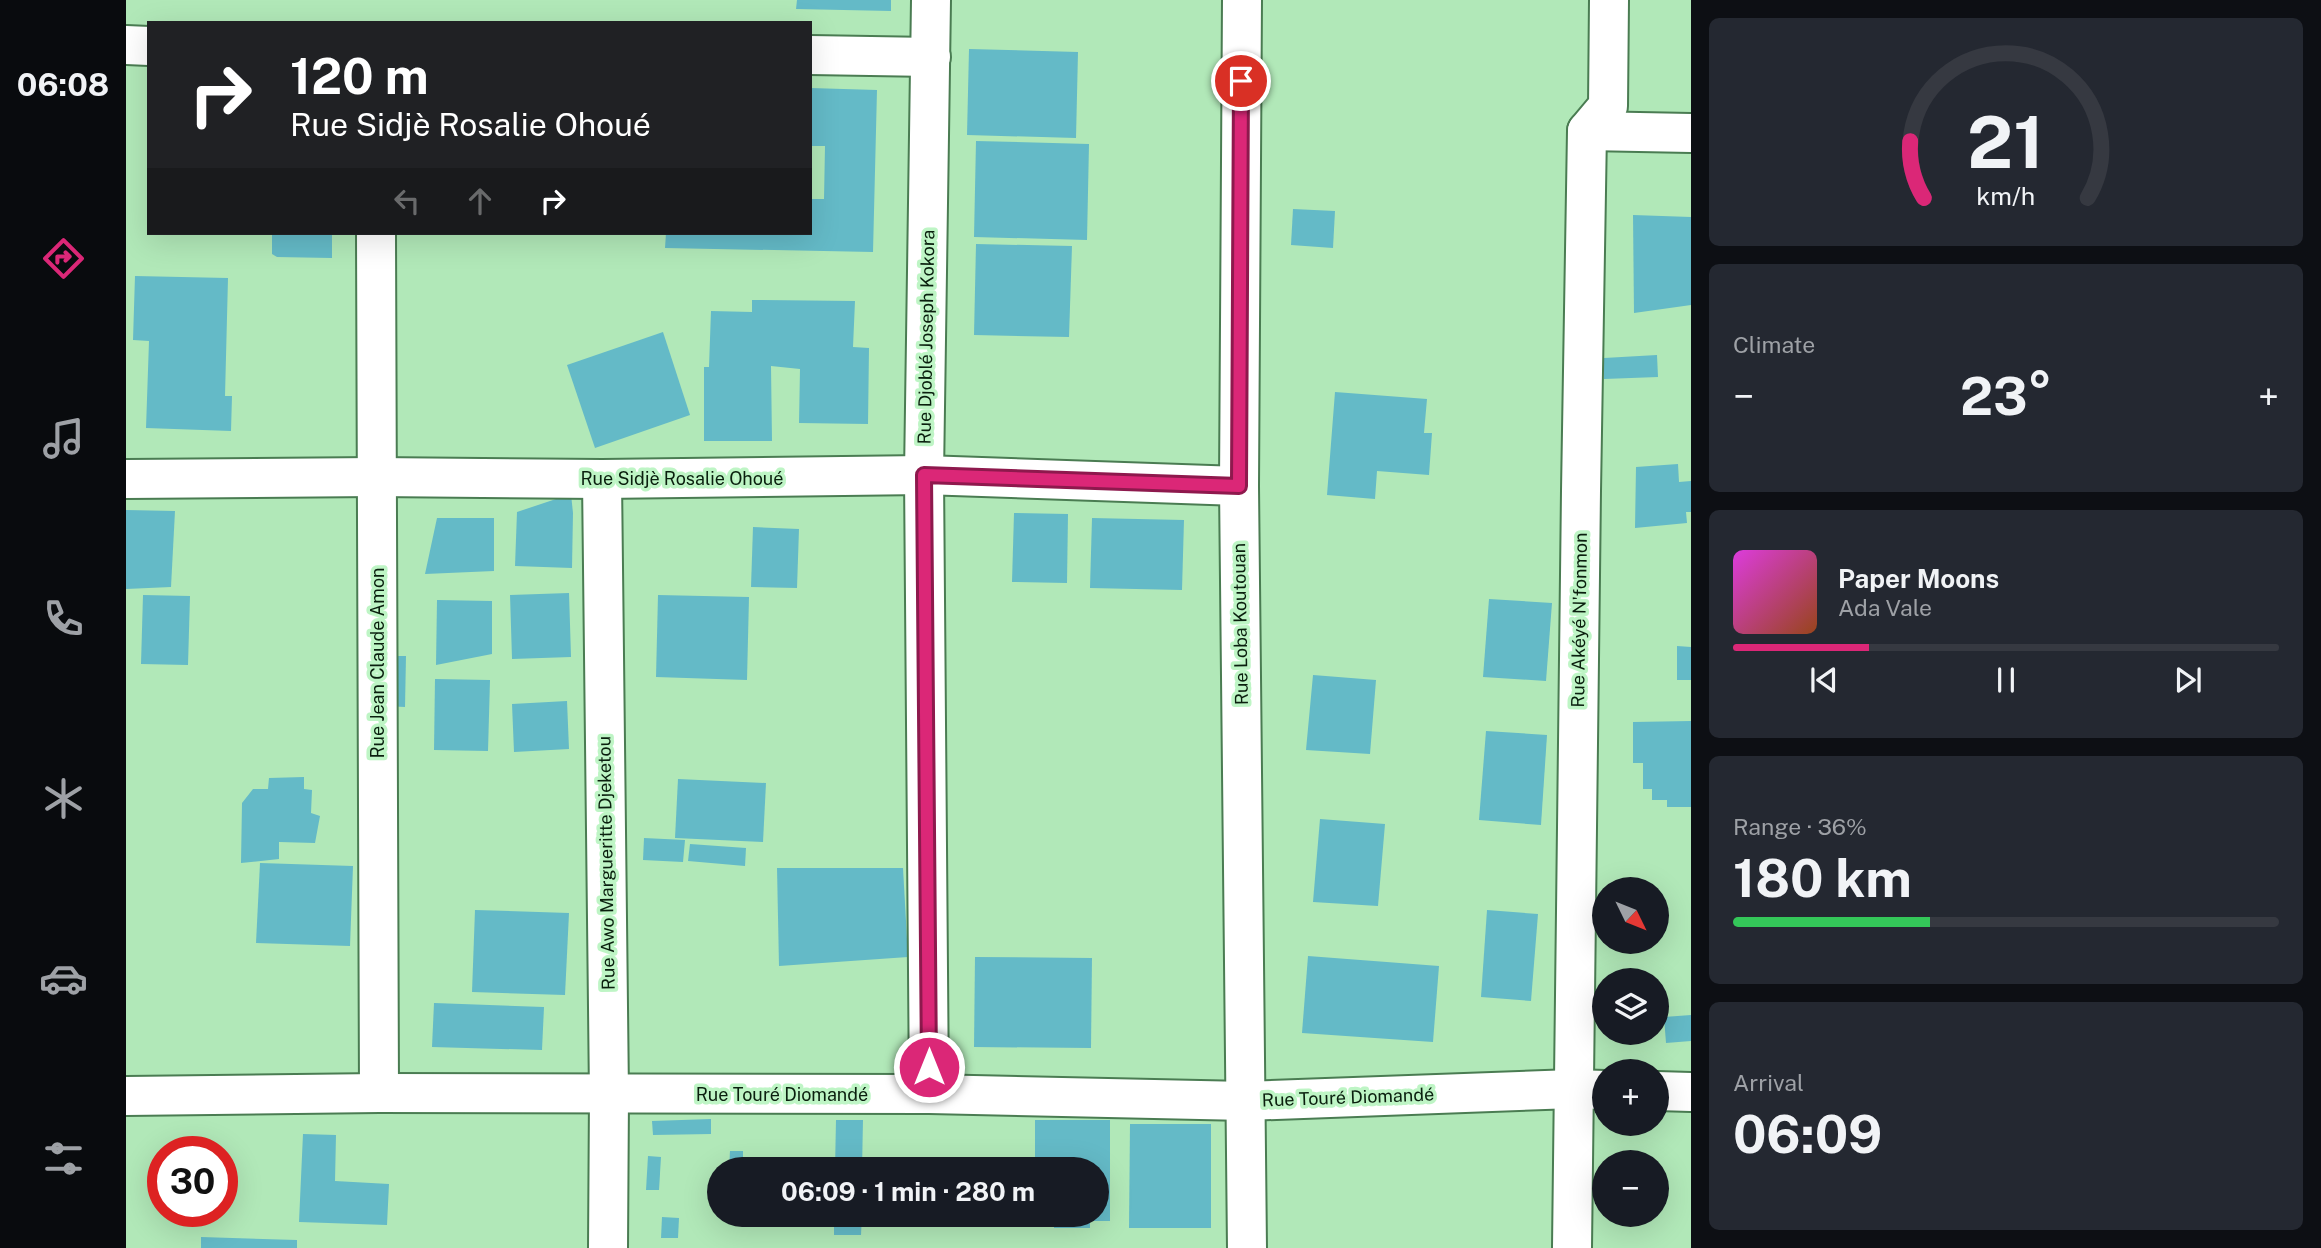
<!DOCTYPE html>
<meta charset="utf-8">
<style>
body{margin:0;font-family:"Public Sans",sans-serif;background:#242831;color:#f1f3f6;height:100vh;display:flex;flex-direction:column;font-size:26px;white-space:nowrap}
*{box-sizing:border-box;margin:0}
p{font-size:23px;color:#9ea1a6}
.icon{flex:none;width:38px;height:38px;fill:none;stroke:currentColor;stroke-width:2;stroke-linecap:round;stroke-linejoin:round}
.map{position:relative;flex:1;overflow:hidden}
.side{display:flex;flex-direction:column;gap:18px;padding:18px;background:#0d0f14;width:630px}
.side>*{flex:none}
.banner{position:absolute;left:21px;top:21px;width:665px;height:214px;border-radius:0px;box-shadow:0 7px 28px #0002;background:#202124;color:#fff;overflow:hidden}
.needle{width:46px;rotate:133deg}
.buttons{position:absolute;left:1466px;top:877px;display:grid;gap:14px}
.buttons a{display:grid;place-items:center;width:77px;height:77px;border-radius:50%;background:#171b24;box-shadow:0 7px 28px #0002;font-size:35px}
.speed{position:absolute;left:21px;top:1136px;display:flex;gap:14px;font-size:35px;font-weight:700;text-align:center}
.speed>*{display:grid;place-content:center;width:91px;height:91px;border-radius:50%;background:#171b24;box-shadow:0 7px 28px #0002;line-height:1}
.speed .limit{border:10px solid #d22;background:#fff;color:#111}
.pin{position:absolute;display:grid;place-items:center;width:60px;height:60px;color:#fff;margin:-30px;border:4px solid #fff;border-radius:50%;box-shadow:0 2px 7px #0007}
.me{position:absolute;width:77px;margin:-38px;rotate:0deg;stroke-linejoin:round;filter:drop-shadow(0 0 5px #0008)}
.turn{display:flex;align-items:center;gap:24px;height:147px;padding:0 28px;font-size:32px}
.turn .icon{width:91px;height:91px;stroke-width:2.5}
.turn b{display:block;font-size:49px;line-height:60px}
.lanes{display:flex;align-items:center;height:66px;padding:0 28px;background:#0003;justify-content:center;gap:35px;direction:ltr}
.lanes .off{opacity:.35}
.big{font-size:52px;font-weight:700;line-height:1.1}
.side .tile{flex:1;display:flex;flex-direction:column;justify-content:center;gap:10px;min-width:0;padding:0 24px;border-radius:10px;background:#242831}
.side .dial{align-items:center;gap:0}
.dial svg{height:182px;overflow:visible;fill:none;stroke:#363941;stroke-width:7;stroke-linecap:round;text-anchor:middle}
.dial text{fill:#f1f3f6;stroke:none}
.song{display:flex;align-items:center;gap:21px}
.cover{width:84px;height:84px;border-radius:10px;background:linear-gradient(135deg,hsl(300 70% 55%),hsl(20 70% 35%))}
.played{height:7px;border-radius:4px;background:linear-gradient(90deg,#db2777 25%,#363941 25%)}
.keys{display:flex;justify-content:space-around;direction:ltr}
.heat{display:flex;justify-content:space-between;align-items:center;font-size:38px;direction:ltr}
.charge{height:10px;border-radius:5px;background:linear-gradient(90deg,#34c759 36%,#363941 0)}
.trip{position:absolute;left:581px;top:1157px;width:402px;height:70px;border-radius:35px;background:#171b24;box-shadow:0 7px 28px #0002;font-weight:700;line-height:70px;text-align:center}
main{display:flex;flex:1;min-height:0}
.tabs{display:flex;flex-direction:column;width:126px;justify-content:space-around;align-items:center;background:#090b0e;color:#9ea1a6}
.tabs .icon{width:49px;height:49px}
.tabs .on{color:#db2777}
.tabs b{font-size:32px;color:#f1f3f6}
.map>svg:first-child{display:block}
.building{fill:#64bac7}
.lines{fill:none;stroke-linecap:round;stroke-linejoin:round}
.minor-casing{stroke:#4a7c52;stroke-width:42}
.minor{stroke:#fff;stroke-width:38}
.route-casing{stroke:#8e194d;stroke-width:18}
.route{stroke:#db2777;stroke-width:12}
.labels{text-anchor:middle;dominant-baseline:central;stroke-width:7;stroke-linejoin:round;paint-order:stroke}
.street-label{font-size:18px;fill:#0a1f0e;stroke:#bef5c5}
</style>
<main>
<nav class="tabs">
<b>06:08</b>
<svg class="icon on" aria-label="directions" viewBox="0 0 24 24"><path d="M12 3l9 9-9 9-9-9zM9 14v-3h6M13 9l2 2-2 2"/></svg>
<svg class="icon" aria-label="music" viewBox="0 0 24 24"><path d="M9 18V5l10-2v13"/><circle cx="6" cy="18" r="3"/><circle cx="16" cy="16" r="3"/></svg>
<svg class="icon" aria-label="phone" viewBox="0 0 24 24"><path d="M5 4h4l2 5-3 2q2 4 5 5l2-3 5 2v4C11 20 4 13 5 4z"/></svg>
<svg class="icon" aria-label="climate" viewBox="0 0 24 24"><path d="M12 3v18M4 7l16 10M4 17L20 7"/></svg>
<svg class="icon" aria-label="car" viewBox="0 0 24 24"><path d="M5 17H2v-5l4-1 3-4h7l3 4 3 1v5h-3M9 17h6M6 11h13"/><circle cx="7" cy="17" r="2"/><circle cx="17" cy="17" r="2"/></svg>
<svg class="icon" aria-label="filters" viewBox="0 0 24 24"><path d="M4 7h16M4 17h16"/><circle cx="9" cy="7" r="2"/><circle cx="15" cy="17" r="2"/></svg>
</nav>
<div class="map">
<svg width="1565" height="1248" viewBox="0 0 1565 1248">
<rect width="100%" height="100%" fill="#b1e8b8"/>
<g class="building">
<path d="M671,0h94v11l-95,-2z"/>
<path d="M843,49l109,3 -2,86 -109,-3z"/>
<path d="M684,88l67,2 -4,162 -208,-4 1,-15h144v-34h14l1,-53h-15z"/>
<path d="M850,141l113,3 -2,96 -113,-3z"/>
<path d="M1167,209l42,2 -2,37 -42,-3z"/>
<path d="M1507,215l58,2v88l-57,8z"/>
<path d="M146,233h60v25l-55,-1 -5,-3z"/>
<path d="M850,244l96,2 -3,91 -95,-2z"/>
<path d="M9,276l93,2 -3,118h7l-1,35 -85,-3 3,-87 -16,-1z"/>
<path d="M626,300l103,1 -2,46 16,1 -1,76 -69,-1 1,-54 -29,-3 1,75h-68v-74h5l2,-56 41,1z"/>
<path d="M537,332l27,83 -95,33 -28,-83z"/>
<path d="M1531,355l1,22 -54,2v-21z"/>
<path d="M1209,392l92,7 -3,34h8l-3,42 -52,-4 -2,28 -48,-4z"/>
<path d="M1552,464l1,18 12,-1v31h-5l1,11 -52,5 1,-61z"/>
<path d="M445,494l2,19 -1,55 -57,-2 2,-54z"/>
<path d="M0,510l49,1 -4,76 -45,2z"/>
<path d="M888,513l54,1 -1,69 -55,-1z"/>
<path d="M311,518h57v53l-69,3z"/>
<path d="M966,518l92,2 -2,70 -92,-2z"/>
<path d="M627,527l46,2 -2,59 -46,-1z"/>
<path d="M443,593l2,64 -59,2 -2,-64z"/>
<path d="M17,595l47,1 -2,69 -47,-1z"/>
<path d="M532,595l91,2 -2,83 -91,-3z"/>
<path d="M1363,599l63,4 -6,78 -63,-4z"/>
<path d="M311,600l55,1v53l-56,11z"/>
<path d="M1551,646l14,1v33h-14z"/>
<path d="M259,656h21l-1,51 -21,-1z"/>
<path d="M1187,675l63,5 -6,74 -64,-4z"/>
<path d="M309,679l55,1 -2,71 -54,-1z"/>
<path d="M441,701l2,48 -55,3 -2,-48z"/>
<path d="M1565,721v86h-24v-7h-15v-11h-9v-26h-10v-41z"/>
<path d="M1360,731l61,4 -6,90 -62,-5z"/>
<path d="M178,777v12l8,1 -1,23 9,3 -5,27 -36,-1v17l-38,4 1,-60 11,-14h15l1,-11z"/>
<path d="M552,779l88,4 -3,59 -88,-4z"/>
<path d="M1194,819l65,5 -7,82 -65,-4z"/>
<path d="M518,838l41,2 -2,22 -40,-2z"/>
<path d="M564,844l56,4 -1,18 -57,-5z"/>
<path d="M134,863l93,3 -3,80 -94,-3z"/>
<path d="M651,868h126l5,89 -129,9z"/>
<path d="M349,910l94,3 -4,82 -93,-3z"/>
<path d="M1361,910l51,4 -7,87 -50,-4z"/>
<path d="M1182,956l131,10 -6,76 -131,-9z"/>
<path d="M849,957l117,1 -1,90 -117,-1z"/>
<path d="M308,1003l110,4 -2,43 -110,-3z"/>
<path d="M1565,1015v26l-25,2 -2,-26z"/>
<path d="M585,1119v15l-58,1 -1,-14z"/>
<path d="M710,1120h27l-1,49h-27z"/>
<path d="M909,1120h75v101h-20v7h-36v-6h-19v-8h62v-45h-62z"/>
<path d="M1004,1124h81v104h-82z"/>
<path d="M177,1134l33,1 -1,46 54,3 -2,41 -88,-3z"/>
<path d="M604,1151h13v18h-14z"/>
<path d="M522,1156l13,1 -2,33h-13z"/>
<path d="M708,1214h28l-1,21h-27z"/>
<path d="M536,1217l17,1 -1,20h-17z"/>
<path d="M75,1237l96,3v8h-96z"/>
</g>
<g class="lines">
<defs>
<g id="minor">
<path d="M1116,0l-3,486 8,762"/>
<path d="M0,45l23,1"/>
<path d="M684,55l121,2"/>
<path d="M1461,131l104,2"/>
<path d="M250,233l3,860"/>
<path d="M0,479l250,-2 226,2 322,-4 315,11"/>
<path d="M476,479l7,616 -1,153"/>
<path d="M1531,1091l34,1"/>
<path d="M803,1094l-5,-619 7,-475"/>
<path d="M0,1096l253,-3 550,1 317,7 327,-12 32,1"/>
<path d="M1446,1248l9,-757 6,-360 21,-25 1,-106"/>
</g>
</defs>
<use href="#minor" class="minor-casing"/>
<use href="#minor" class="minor"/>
</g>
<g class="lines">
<defs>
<path id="route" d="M803,1067l-5,-592 315,11 2,-405"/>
</defs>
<use href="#route" class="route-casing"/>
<use href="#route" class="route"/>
</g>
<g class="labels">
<g class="street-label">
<text transform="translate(800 337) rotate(-89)">Rue Djoblé Joseph Kokora</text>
<text x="556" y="478">Rue Sidjè Rosalie Ohoué</text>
<text transform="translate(1453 620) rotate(-89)">Rue Akéyé N'fonmon</text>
<text transform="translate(1114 624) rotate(-91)">Rue Loba Koutouan</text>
<text transform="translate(251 663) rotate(-90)">Rue Jean Claude Amon</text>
<text transform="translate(480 863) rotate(-91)">Rue Awo Margueritte Djeketou</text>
<text x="656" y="1094">Rue Touré Diomandé</text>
<text transform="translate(1222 1097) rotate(-2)">Rue Touré Diomandé</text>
</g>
</g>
</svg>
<div class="buttons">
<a><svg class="needle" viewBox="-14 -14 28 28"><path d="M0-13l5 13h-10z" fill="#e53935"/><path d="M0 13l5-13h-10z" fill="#9ea1a6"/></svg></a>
<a><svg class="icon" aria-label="layers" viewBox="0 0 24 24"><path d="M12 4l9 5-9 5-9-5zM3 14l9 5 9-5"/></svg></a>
<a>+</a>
<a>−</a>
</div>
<div class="speed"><div class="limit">30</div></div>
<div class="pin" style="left:1115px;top:81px;background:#d93025"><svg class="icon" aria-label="arrive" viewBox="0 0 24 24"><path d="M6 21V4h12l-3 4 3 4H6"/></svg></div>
<svg class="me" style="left:803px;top:1067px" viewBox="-20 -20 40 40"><circle r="17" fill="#db2777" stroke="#fff" stroke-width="3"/><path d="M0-11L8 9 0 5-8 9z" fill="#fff"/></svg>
<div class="trip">06:09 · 1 min · 280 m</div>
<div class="banner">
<div class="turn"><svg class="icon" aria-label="right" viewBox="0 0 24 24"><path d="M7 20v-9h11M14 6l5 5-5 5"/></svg><div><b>120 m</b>Rue Sidjè Rosalie Ohoué</div></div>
<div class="lanes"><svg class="icon off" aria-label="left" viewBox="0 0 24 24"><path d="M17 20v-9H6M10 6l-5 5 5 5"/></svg><svg class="icon off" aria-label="ahead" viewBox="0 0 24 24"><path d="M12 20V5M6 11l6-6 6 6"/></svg><svg class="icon" aria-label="right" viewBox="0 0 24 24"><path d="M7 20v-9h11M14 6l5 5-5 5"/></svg></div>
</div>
</div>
<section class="side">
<div class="tile dial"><svg viewBox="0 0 100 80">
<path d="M14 69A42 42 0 1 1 86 69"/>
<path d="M14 69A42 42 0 0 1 8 44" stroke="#db2777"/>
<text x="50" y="56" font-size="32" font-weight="700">21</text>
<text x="50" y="72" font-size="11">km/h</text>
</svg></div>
<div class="tile"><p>Climate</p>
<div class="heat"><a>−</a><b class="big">23°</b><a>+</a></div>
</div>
<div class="tile">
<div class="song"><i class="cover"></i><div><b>Paper Moons</b><p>Ada Vale</p></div></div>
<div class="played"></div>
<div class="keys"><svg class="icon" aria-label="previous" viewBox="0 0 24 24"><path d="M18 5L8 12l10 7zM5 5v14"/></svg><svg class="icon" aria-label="pause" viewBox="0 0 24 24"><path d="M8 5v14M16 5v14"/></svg><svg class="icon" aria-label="next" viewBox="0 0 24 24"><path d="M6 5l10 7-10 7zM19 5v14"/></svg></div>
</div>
<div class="tile"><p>Range · 36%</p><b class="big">180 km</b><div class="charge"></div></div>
<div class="tile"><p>Arrival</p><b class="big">06:09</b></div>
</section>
</main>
